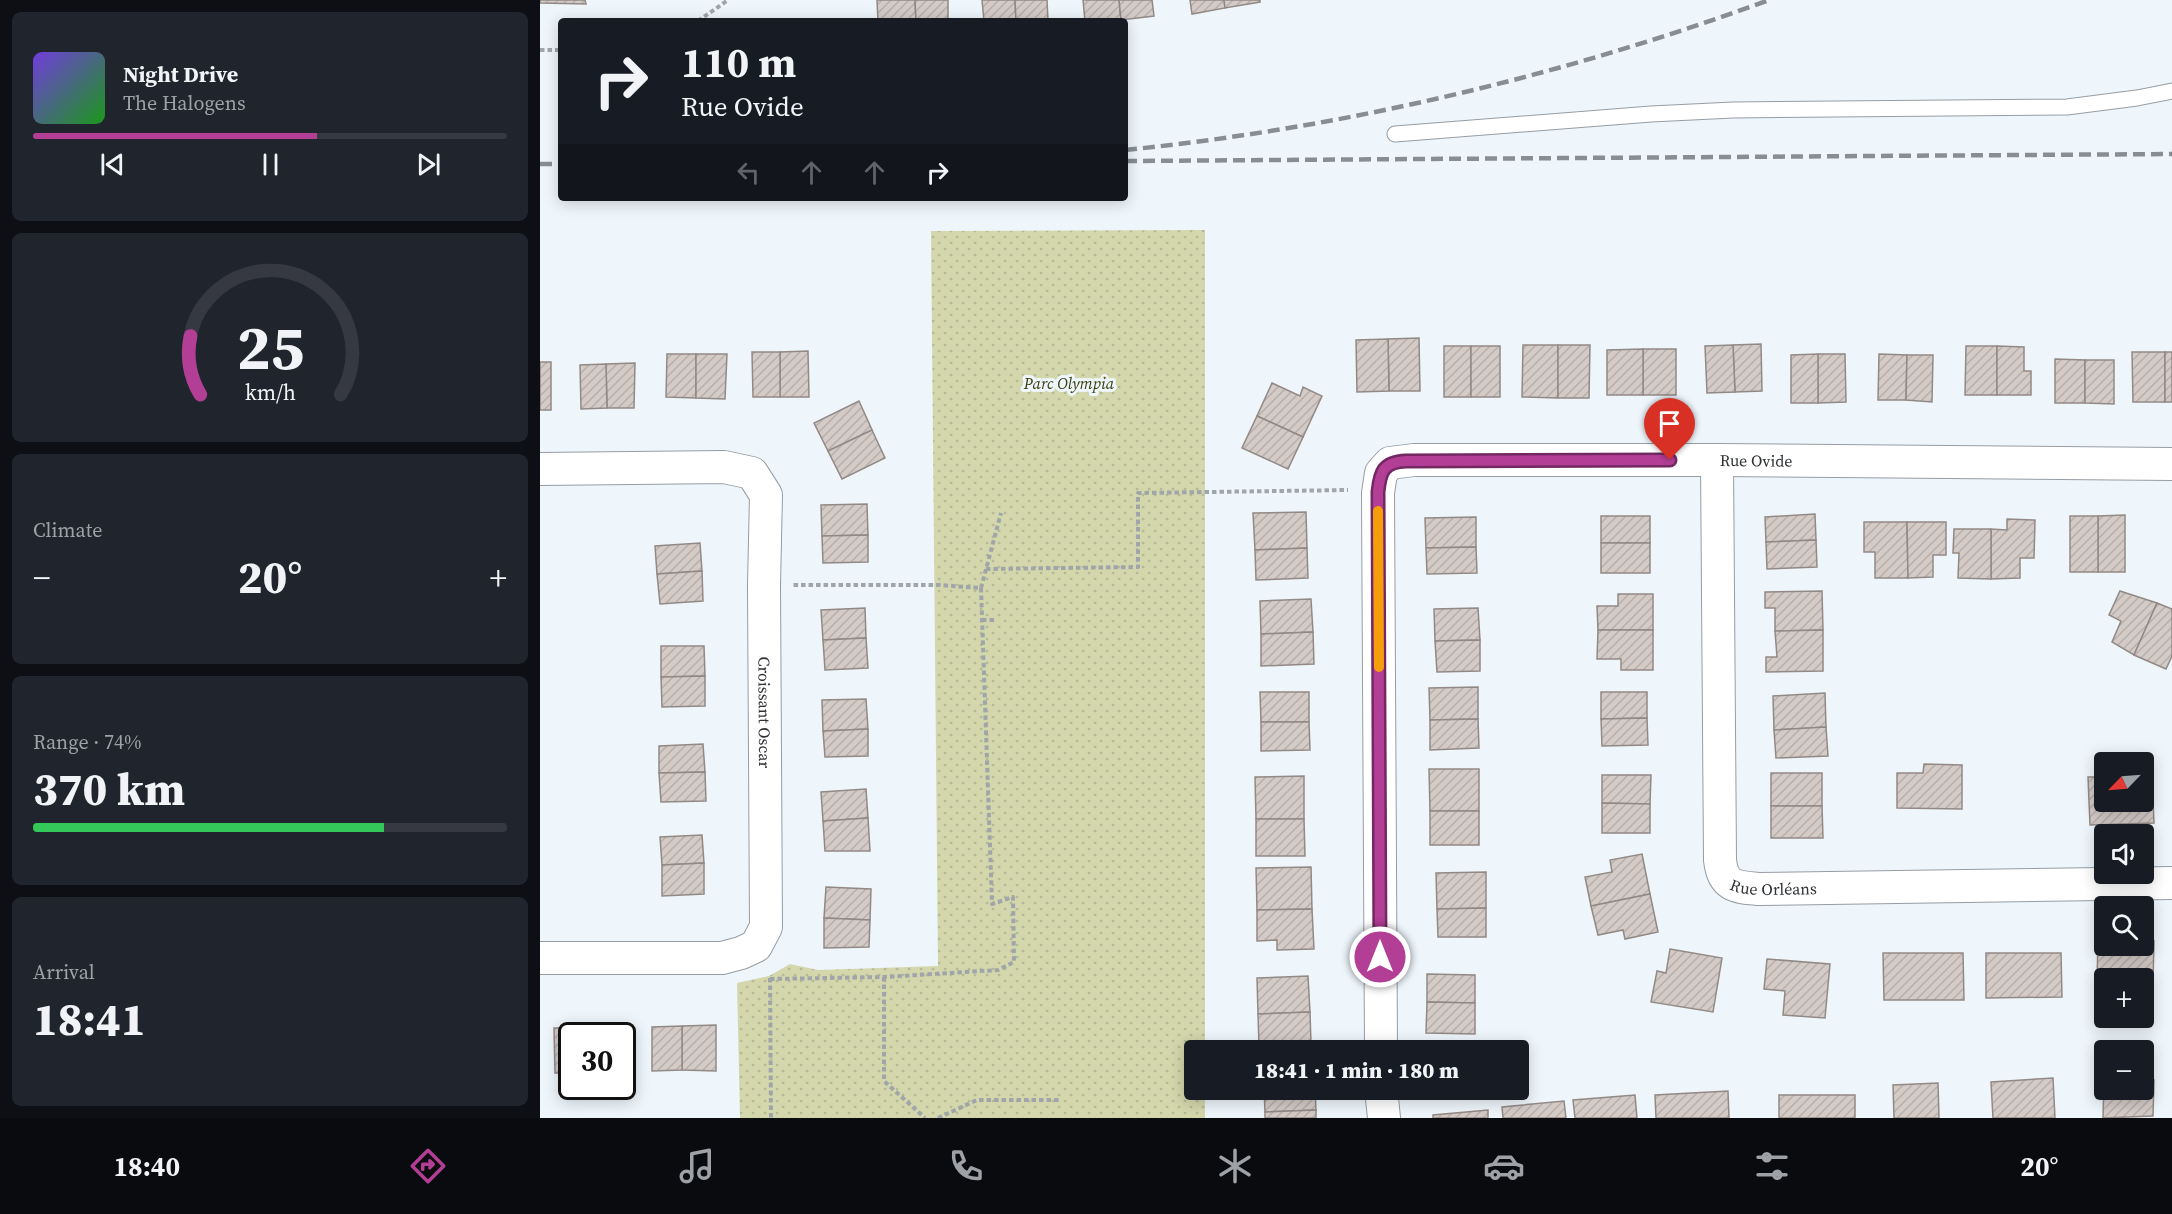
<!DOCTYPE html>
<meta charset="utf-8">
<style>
body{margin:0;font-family:"Source Serif 4",serif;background:#20242c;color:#f1f3f6;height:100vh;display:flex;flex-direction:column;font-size:22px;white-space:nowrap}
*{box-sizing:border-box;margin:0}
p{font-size:20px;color:#9ea1a6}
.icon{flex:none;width:33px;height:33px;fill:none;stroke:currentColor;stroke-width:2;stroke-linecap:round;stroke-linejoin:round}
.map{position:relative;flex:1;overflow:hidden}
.sheet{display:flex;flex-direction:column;gap:12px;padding:12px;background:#0d0f14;width:540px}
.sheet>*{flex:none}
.hud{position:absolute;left:18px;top:18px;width:570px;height:183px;border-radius:6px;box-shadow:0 3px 15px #0003;background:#171b24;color:#f1f3f6;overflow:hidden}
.needle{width:39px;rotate:245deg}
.tools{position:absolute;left:1554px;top:752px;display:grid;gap:12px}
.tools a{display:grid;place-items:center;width:60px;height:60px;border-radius:6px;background:#171b24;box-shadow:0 3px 15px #0003;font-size:30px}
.speed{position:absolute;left:18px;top:1022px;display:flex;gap:12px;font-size:30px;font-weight:700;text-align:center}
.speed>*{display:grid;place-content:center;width:78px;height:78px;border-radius:50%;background:#171b24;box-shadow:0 3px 15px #0003;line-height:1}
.speed .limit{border:3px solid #111;border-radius:9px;background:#fff;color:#111}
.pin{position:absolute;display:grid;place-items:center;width:51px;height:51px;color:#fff;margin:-62px -26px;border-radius:50% 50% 50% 0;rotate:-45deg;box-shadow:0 0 6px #0007}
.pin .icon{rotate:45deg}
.me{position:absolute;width:66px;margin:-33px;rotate:0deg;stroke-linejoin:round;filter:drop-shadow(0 0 4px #0008)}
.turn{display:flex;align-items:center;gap:21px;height:126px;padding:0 24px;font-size:27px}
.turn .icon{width:78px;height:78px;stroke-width:2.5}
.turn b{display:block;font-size:42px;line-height:51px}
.lanes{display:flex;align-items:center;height:57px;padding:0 24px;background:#0003;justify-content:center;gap:30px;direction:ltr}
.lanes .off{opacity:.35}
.big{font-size:45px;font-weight:800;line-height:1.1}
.sheet .card{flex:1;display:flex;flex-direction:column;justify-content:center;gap:9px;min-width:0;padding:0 21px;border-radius:9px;background:#20242c}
.sheet .dial{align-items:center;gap:0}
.dial svg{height:156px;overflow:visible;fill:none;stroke:#363941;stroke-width:7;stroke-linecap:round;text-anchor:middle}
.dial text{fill:#f1f3f6;stroke:none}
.song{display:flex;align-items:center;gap:18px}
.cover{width:72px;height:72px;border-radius:9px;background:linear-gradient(135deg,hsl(260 70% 55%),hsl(120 70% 35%))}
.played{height:6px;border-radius:3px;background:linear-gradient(90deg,#b33e96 60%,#363941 60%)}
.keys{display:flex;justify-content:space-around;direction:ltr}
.heat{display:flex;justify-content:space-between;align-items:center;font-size:33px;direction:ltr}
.charge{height:9px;border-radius:4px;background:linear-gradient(90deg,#34c759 74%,#363941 0)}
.trip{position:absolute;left:644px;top:1040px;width:345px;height:60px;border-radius:6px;background:#171b24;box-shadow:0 3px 15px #0003;font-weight:800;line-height:60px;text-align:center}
.tabs{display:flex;height:96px;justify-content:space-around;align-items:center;background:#090b0e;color:#9ea1a6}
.tabs .icon{width:42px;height:42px}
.tabs .active{color:#b33e96}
.tabs b{font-size:27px;color:#f1f3f6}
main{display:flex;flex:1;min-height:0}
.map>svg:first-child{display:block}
.park{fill:url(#park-dots)}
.building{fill:url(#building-hatch);stroke:#928985;stroke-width:1.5}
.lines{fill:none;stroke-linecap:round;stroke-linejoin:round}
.service-casing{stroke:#969da3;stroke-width:17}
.minor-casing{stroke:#969da3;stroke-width:34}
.path{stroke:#9fa5a9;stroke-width:4;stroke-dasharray:4.5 3;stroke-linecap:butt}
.service{stroke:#fff;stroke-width:15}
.minor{stroke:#fff;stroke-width:32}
.rail{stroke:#888d91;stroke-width:4.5;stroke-dasharray:12 6;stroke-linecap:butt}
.route-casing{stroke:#742862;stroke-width:15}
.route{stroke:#b33e96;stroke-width:10}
.slow{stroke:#f59e0b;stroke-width:10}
.labels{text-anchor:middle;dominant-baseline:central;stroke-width:6;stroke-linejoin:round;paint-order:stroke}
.park-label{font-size:16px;font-style:italic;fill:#3c3e0d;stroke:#eef6fc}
.street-label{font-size:16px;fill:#2f3234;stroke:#eef6fc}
</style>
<main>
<section class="sheet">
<div class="card">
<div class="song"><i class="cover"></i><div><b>Night Drive</b><p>The Halogens</p></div></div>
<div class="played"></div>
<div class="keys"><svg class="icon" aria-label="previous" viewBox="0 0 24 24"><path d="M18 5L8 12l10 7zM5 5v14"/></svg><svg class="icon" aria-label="pause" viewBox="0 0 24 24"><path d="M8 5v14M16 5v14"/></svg><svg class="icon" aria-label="next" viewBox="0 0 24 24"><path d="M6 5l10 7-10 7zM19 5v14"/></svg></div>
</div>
<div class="card dial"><svg viewBox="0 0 100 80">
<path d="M14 69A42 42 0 1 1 86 69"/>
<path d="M14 69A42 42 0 0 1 9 39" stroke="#b33e96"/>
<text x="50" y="56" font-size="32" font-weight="700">25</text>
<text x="50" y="72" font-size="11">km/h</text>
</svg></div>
<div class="card"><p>Climate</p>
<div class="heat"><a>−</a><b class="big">20°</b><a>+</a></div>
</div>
<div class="card"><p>Range · 74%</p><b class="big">370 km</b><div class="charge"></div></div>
<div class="card"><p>Arrival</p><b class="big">18:41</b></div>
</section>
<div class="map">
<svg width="1632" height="1118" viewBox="0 0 1632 1118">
<defs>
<pattern id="park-dots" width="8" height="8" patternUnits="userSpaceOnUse" patternTransform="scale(1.5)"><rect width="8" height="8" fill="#d4d7ac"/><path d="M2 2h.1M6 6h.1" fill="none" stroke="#b6b995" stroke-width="1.8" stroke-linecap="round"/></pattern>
<pattern id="building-hatch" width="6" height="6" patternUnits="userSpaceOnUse" patternTransform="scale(1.5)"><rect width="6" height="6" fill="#d4cbc7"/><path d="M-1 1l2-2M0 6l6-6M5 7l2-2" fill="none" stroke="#b6afac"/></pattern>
</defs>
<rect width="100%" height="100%" fill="#eef6fc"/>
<path class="park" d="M665,230v820h-11v39h11v29h-465l-3,-135 32,-7 21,-12 28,6 120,-4 -7,-735z"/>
<g class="building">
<path d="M0,0h45l1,4 -46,-1z"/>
<path d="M337,0h38l1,21h-38z"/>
<path d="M375,0h33v21h-32z"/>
<path d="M442,0h33l1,21h-32z"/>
<path d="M475,0h32l1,21h-32z"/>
<path d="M543,0h36l2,20 -36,1z"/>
<path d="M579,0h33l2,16 -33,4z"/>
<path d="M650,0h34l1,8 -33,6z"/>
<path d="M684,0h36v2l-35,6z"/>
<path d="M879,338l1,53h-31l-1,-52z"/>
<path d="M848,339l1,52 -32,1 -1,-52z"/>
<path d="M1221,344l1,47 -27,1 -2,-47z"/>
<path d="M983,345h35v53l-36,-1z"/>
<path d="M1018,345h32l-1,53h-31z"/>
<path d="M1193,345l2,47 -28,1 -2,-47z"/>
<rect x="904" y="346" width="27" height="51"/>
<rect x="931" y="346" width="29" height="51"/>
<path d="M1426,346h31v49h-32z"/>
<path d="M1457,346l27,1v24h7v24h-34z"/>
<rect x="1103" y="349" width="33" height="46"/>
<path d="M1103,349v46h-36v-45z"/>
<path d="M268,351l1,46h-29v-45z"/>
<path d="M212,352h28v45h-27z"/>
<path d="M1592,352h33v50h-32z"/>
<rect x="1625" y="352" width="7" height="50"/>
<path d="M127,354h29v44l-30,-1z"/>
<path d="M156,354h31l-2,45 -29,-1z"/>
<path d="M1278,354h27l1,48 -28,1z"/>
<path d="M1278,354v49h-27v-48z"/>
<path d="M1339,354l28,1 -1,45h-28z"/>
<path d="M1367,355h26l-1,47 -26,-2z"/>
<path d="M1515,359l30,1v43h-30z"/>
<path d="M1545,360h29v44l-29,-1z"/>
<rect x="0" y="362" width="11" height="48"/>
<path d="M95,363l-1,45h-27l-1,-44z"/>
<path d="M66,364l1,44 -26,1 -1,-44z"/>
<path d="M732,383l28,13 3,-9 19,9 -19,41 -46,-21z"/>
<path d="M319,401l13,29 -44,21 -14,-28z"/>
<path d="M717,416l46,21 -15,32 -46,-21z"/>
<path d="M332,430l13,28 -43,21 -14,-28z"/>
<path d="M327,504l1,31 -46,1 -1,-31z"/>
<path d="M766,512l1,36 -52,2 -2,-37z"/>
<path d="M1275,514l1,26 -50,2 -1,-25z"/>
<path d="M1585,515v57h-27v-56z"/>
<rect x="1061" y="516" width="49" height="27"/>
<rect x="1530" y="516" width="28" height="56"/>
<path d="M936,517v30l-50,1 -1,-30z"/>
<path d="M1467,519l28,1 -1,38h-14v20l-29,1v-50l16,1z"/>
<path d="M1324,522h43l1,56h-33v-26h-11z"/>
<path d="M1367,522h39v33h-13v22l-25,1z"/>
<path d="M1414,529h37v50l-33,-1 1,-25h-6z"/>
<path d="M328,535v27l-45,1 -1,-27z"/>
<path d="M1276,540l1,27 -50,2 -1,-27z"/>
<path d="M160,543l2,28 -45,3 -2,-28z"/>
<rect x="1061" y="543" width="49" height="30"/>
<path d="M936,547l1,26 -50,1 -1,-26z"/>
<path d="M767,548l1,30 -52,2 -1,-30z"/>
<path d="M162,571l1,30 -43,3 -3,-30z"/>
<path d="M1282,591l1,39 -48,1v-23h-10v-16z"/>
<path d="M1580,591l37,12 -23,52 -22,-13 9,-21 -12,-6z"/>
<path d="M1078,594h35v36h-55l-1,-24h21z"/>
<path d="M771,599l2,33 -52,2 -1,-33z"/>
<path d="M1617,603l15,6v47l-6,13 -32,-14z"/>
<path d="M325,608l1,30 -43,2 -2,-30z"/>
<path d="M938,608l2,32 -45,1 -1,-32z"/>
<path d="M1058,630h55v40h-32v-11h-24z"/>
<path d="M1283,630v41l-57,1v-15h11l-2,-26z"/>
<path d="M773,632l1,32 -53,2v-32z"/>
<path d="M326,638l2,30 -43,2 -2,-30z"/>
<path d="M940,640v31l-43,1 -2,-31z"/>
<path d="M121,646h43l1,30 -44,1z"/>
<path d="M165,676v30l-43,1 -1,-30z"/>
<path d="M938,687v32l-48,1 -1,-32z"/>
<path d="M720,692h49v30h-48z"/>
<path d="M1061,692h46v26l-46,1z"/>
<path d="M1285,693l1,34 -52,3 -1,-34z"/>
<path d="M326,699l2,30 -45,2 -1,-31z"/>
<path d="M1107,718l1,27 -46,1 -1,-27z"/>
<path d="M938,719l1,29 -49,2v-30z"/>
<path d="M721,722h48l1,28 -49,1z"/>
<path d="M1286,727l2,29 -52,2 -2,-28z"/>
<path d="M328,729v27l-43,1 -2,-26z"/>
<path d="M163,744l2,28 -46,1v-27z"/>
<path d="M1384,764l38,1v44l-65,-1v-35h26z"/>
<path d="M889,769h50v42h-49z"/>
<path d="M165,772l1,29 -45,1 -2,-29z"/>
<rect x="1231" y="773" width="51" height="33"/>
<path d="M1062,775h49l-1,29 -48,-1z"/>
<path d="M1604,775h8l2,48 -64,2 -2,-48h16v24h40z"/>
<path d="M764,776v43h-48l-1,-42z"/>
<path d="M326,789l2,29 -45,3 -2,-29z"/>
<path d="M1062,803l48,1v29h-48z"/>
<path d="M1231,806h51l1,32h-52z"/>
<rect x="890" y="811" width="49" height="34"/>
<path d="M328,818l2,33h-45l-2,-30z"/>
<path d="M716,819h48l1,37h-49z"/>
<path d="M162,835l2,28 -42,2 -2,-28z"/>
<path d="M1102,854l8,40 -59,12 -6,-29 27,-5 -2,-12z"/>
<path d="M164,863v31l-42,2v-31z"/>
<path d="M771,867l1,42 -55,1 -1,-42z"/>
<path d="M946,872v36l-49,1 -1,-36z"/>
<path d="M286,887l45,2 -1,31 -46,-2z"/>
<path d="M1110,894l8,38 -33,7 -2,-9 -25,5 -7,-29z"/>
<path d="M946,908v29h-48l-1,-28z"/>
<path d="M772,909l2,40 -37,1v-10l-20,1v-31z"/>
<path d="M284,918l46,2 -1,27 -45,1z"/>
<path d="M1558,940h6v5h40v-5l10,1 -1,41h-9v-4h-40v3h-7z"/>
<path d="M1130,949l52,9 -9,54 -62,-10 6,-31 9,2z"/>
<path d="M1343,953h80l1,47h-80z"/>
<path d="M1446,953h75l1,44 -76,1z"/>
<path d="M1227,959l63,5 -5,54 -42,-3 2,-24 -21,-2z"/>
<path d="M887,974l48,1v28l-48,-1z"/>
<path d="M768,976l2,36 -52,2 -1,-36z"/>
<path d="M887,1002l48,1v31l-49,-1z"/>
<path d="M770,1012l1,32 -52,2 -1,-32z"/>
<path d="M176,1025v46l-34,-1v-44z"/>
<path d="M142,1026v44l-30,1v-44z"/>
<path d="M14,1028h31l1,7h-14v38h-17z"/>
<path d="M45,1028h34v7h-33z"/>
<path d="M1513,1078l2,40h-62l-2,-36z"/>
<path d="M1564,1079v10h40v-9h10l-1,36 -50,2z"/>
<path d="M1398,1083l1,35h-45l-1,-33z"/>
<path d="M724,1089h51l1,21 -51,2z"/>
<path d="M1188,1091l1,27h-73l-1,-23z"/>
<path d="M1095,1095l2,23h-62l-2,-18z"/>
<rect x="1239" y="1095" width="76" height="23"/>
<path d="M1024,1101l2,17h-63l-1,-11z"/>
<path d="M776,1110v8h-51v-6z"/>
<path d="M948,1110v8h-55v-3z"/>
</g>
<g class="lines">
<defs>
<path id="service" d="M855,134l256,-20 82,-4 334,-3 70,-9 35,-7"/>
<g id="minor">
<path id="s1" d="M1177,460l3,400c3,27 16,27 39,29l413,-6"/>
<path id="s2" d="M0,469l184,-2 28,6 14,22 -2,90 2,342 -10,19 -15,7 -19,5h-182"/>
<path id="s3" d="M841,1050l-3,-557 3,-20 9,-10 24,-3h303l455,4"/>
<path d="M841,1089l3,29"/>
</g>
</defs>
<use href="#service" class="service-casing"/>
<use href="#minor" class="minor-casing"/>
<g class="path">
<path d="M158,21l30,-21"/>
<path d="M0,50h21"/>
<path d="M446,569l152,-2v-74l210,-3"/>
<path d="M441,588l20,-75"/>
<path d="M442,620h13"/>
<path d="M344,977v104l41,37"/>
<path d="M230,978l1,140"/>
<path d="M230,979l114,-2 114,-7 16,-8 -1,-65 -21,7 -11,-316 -42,-3h-146"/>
<path d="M398,1118l39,-18h82"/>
</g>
<use href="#service" class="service"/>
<use href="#minor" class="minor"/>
<g class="rail">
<path d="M585,150c219,-22 437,-74 644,-150"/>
<path d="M585,161l1047,-7"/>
<path d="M0,164h21"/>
</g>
</g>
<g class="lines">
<defs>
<path id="route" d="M840,957l-2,-465c2,-20 5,-30 28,-31l264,-1"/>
</defs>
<use href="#route" class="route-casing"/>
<use href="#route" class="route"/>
<path class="slow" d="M838,511l1,156"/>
</g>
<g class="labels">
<g class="park-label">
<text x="529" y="383">Parc Olympia</text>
</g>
<g class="street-label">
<text stroke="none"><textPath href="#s3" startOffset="957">Rue Ovide</textPath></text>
<text stroke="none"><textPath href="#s2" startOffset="456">Croissant Oscar</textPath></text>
<text stroke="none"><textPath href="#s1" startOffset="470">Rue Orléans</textPath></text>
</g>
</g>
</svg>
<div class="tools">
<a><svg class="needle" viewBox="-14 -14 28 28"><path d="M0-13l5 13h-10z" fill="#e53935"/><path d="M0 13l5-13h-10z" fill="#9ea1a6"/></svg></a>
<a><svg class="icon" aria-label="sound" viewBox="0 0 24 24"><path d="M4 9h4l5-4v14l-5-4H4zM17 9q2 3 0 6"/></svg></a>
<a><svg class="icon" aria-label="search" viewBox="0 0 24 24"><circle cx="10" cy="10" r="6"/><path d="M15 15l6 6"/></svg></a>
<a>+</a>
<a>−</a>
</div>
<div class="speed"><div class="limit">30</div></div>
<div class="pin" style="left:1130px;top:460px;background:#d93025"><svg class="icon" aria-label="arrive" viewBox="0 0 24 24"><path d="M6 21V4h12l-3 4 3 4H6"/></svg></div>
<svg class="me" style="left:840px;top:957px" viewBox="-20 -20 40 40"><circle r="17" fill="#b33e96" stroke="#fff" stroke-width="3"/><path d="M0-11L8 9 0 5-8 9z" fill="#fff"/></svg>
<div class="trip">18:41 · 1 min · 180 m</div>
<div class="hud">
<div class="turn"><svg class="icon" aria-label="right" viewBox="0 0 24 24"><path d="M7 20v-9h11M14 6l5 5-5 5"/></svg><div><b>110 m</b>Rue Ovide</div></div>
<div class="lanes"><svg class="icon off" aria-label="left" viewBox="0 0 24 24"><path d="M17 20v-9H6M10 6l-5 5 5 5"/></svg><svg class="icon off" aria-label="ahead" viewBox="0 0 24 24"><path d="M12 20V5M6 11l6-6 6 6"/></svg><svg class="icon off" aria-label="ahead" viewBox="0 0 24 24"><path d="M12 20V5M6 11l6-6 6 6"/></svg><svg class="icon" aria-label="right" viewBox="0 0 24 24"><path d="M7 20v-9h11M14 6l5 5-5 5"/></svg></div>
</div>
</div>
</main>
<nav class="tabs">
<b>18:40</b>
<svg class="icon active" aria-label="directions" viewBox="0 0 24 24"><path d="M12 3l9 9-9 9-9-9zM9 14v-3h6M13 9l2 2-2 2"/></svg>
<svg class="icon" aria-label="music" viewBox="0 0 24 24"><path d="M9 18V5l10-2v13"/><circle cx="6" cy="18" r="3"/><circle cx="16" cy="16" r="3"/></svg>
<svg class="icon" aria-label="phone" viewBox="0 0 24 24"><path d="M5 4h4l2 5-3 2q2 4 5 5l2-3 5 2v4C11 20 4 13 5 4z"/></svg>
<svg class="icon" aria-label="climate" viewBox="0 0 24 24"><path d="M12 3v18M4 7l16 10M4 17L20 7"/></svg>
<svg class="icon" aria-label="car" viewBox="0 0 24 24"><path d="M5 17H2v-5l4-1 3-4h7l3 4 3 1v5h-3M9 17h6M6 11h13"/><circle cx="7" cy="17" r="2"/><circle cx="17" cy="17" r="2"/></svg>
<svg class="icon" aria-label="filters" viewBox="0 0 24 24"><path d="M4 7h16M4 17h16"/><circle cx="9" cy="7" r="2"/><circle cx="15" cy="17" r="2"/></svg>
<b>20°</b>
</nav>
